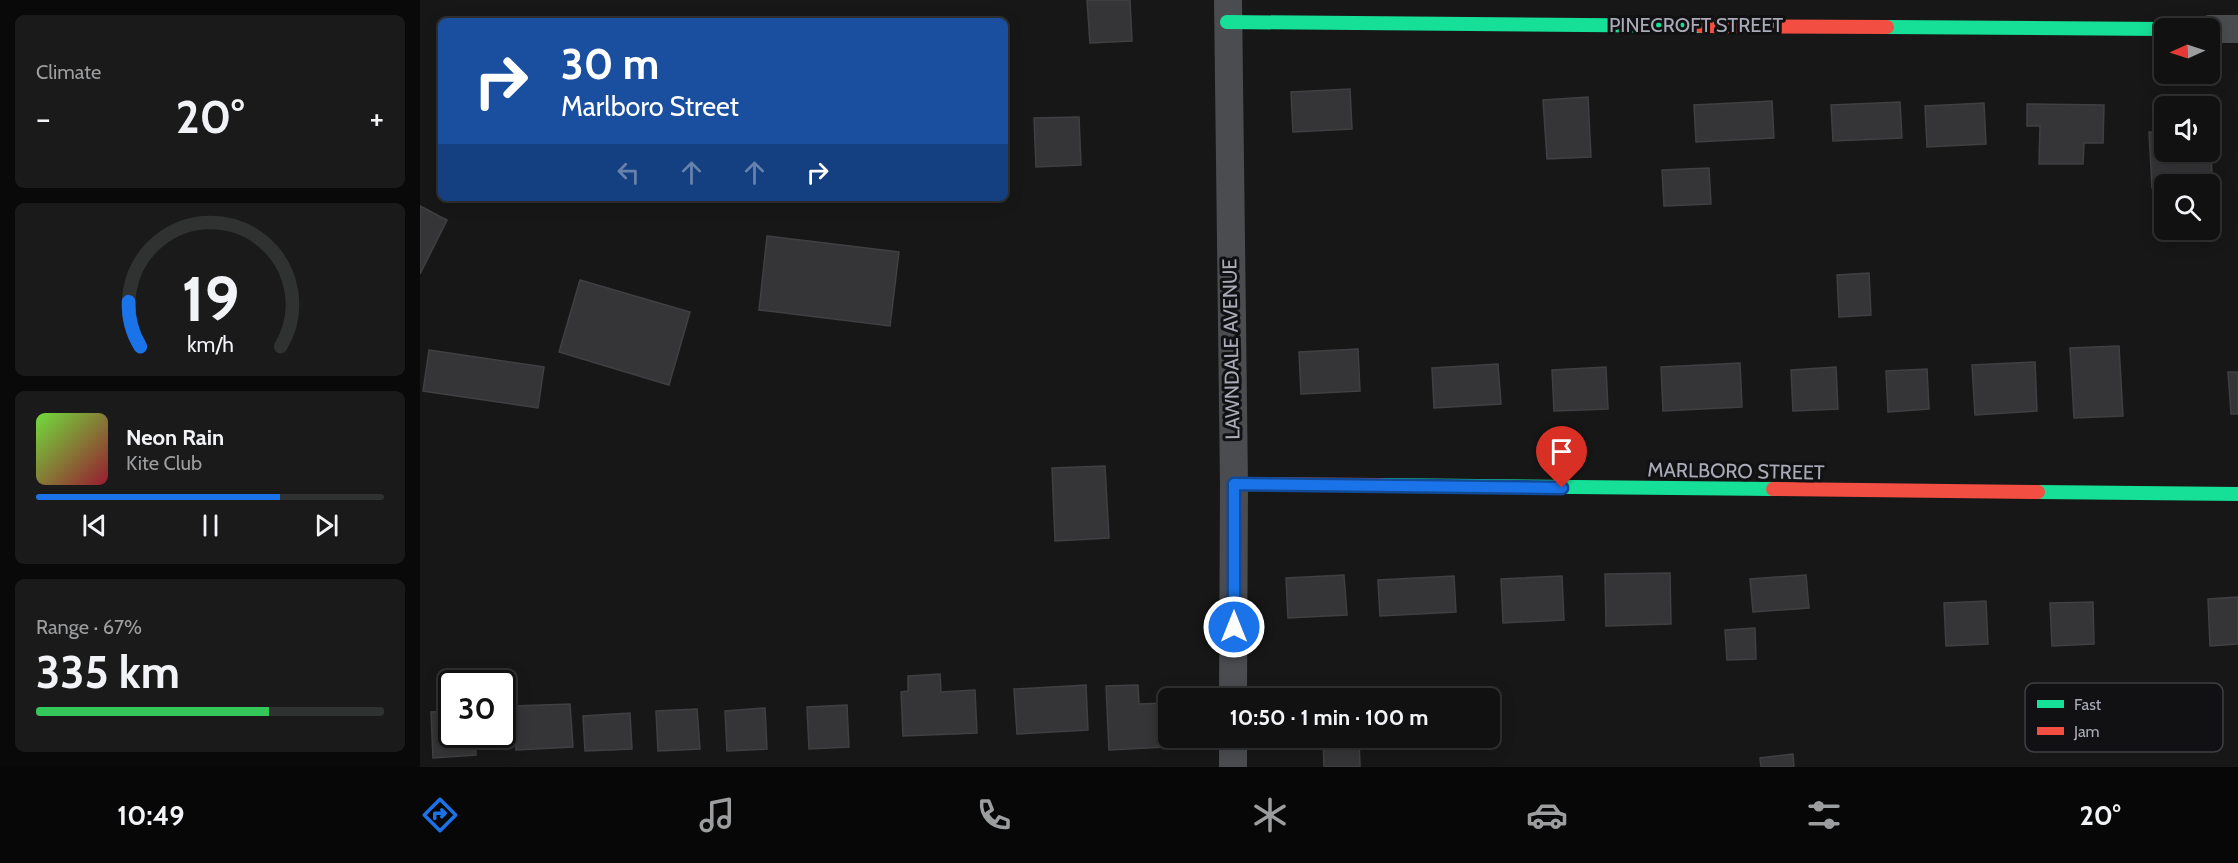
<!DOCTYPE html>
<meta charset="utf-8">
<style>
body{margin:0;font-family:Cabin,sans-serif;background:#1a1a1a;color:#f1f3f6;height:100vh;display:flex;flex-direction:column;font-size:22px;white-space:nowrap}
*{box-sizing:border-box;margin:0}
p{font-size:20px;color:#9c9d9f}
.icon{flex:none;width:33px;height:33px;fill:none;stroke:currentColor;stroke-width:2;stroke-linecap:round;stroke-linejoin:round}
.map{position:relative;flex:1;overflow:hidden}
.panel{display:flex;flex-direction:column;gap:15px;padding:15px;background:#090909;width:420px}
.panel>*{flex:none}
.top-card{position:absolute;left:18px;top:18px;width:570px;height:183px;border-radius:9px;box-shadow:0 3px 15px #0003,0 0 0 2px #303131;background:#1a4fa0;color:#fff;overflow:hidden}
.needle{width:39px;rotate:267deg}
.fabs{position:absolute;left:1734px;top:18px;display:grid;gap:12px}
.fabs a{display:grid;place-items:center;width:66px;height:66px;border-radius:9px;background:#111;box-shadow:0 3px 15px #0003,0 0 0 2px #303131;font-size:30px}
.speed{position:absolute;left:18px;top:670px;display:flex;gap:12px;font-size:30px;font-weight:700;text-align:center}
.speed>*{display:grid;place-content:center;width:78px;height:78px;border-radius:50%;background:#111;box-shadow:0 3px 15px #0003,0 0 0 2px #303131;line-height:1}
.speed .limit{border:3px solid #111;border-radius:9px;background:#fff;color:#111}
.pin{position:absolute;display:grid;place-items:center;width:51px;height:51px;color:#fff;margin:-62px -26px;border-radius:50% 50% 50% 0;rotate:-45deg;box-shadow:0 0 6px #0007}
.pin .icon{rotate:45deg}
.me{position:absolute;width:66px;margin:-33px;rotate:0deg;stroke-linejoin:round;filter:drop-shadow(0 0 4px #0008)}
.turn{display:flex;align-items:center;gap:21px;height:126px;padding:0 24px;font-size:27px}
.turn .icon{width:78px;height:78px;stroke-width:2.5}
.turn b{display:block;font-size:42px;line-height:51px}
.lanes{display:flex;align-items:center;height:57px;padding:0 24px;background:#0003;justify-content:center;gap:30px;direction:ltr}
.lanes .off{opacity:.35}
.big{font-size:45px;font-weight:800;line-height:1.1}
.panel .tile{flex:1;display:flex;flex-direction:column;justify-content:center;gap:9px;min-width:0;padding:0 21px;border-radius:9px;background:#1a1a1a}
.panel .dial{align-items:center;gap:0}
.dial svg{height:156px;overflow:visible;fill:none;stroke:#303131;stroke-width:7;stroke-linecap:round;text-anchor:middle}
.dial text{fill:#f1f3f6;stroke:none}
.song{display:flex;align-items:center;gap:18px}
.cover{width:72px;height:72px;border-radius:9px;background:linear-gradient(135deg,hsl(100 70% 55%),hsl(350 70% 35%))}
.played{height:6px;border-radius:3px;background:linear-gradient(90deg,#1a73e8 70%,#303131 70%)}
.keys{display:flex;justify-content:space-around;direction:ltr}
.heat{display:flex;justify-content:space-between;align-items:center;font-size:33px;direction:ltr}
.charge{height:9px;border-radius:4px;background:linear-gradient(90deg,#34c759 67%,#303131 0)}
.trip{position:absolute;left:738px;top:688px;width:342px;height:60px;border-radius:9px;background:#111;box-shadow:0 3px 15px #0003,0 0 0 2px #303131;font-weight:800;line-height:60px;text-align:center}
.tabs{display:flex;height:96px;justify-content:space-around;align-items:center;background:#070707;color:#9c9d9f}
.tabs .icon{width:42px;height:42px}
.tabs .active{color:#1a73e8}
.tabs b{font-size:27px;color:#f1f3f6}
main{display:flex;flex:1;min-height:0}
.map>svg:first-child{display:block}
.building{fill:#353537;stroke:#404043;stroke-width:1.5}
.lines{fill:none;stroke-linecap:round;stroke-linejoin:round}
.street{stroke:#4b4c50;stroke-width:28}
.fast{stroke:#16e098;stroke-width:14}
.jam{stroke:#f24e42;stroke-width:14}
.route-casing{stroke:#114b97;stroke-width:15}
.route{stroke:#1a73e8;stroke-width:10}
.labels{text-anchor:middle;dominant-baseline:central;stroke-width:6;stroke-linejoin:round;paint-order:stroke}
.street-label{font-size:20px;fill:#a9abb7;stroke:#111113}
.key{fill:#111113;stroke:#3f3f44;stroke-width:1.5}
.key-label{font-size:16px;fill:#a9abb7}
</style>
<main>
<section class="panel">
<div class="tile"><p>Climate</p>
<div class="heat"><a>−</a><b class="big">20°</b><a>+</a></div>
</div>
<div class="tile dial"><svg viewBox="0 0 100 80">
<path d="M14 69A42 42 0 1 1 86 69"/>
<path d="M14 69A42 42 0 0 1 8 46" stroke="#1a73e8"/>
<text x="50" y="56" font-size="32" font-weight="700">19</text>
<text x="50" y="72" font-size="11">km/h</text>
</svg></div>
<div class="tile">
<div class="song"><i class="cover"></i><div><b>Neon Rain</b><p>Kite Club</p></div></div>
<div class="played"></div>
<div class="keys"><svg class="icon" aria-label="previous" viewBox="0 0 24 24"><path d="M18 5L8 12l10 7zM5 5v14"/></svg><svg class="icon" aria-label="pause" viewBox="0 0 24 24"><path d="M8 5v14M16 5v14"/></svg><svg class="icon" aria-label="next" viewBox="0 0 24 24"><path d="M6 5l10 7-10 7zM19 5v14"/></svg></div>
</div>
<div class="tile"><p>Range · 67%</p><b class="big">335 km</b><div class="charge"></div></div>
</section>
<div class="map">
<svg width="1818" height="767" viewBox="0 0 1818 767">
<rect width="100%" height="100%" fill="#171717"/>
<g class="building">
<path d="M667,0h43l2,41 -42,2z"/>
<path d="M930,89l2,40 -59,3 -2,-40z"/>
<path d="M1168,97l3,60 -44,2 -4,-59z"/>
<path d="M1352,101l2,37 -78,4 -2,-37z"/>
<path d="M1480,102l2,36 -69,3 -2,-36z"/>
<path d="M1564,103l2,41 -59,3 -2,-41z"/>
<path d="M1607,104l77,1 -1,38h-19l-1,21h-44l1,-38h-13z"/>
<path d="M659,117l2,48 -45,2 -2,-49z"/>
<path d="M1790,129l2,45 -34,2v8l-26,4 -3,-56h15v20h46z"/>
<path d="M1289,168l2,36 -47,2 -2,-36z"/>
<path d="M0,206l27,14 -27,54z"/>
<path d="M347,236l132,16 -9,74 -131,-16z"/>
<path d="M1449,273l2,42 -32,2 -2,-42z"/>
<path d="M160,280l110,32 -21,73 -110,-33z"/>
<path d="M1699,346l4,70 -49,2 -4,-70z"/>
<path d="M938,349l2,42 -59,3 -2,-42z"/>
<path d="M9,350l115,17 -6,41 -115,-17z"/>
<path d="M1615,362l2,49 -62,4 -3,-50z"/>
<path d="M1320,363l2,44 -79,4 -2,-44z"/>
<path d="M1078,364l3,40 -67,4 -2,-40z"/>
<path d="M1186,367l2,42 -54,2 -2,-41z"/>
<path d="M1416,367l2,42 -45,2 -2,-41z"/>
<path d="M1507,369l2,40 -41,3 -2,-41z"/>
<path d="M1808,372h10v42h-7z"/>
<path d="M685,466l4,72 -54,3 -3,-73z"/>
<path d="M1250,573l1,51 -65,2 -1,-52z"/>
<path d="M924,575l3,40 -59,3 -2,-40z"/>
<path d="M1386,575l3,33 -56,4 -3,-33z"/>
<path d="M1034,576l2,36 -76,4 -2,-36z"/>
<path d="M1142,576l2,44 -61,3 -2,-44z"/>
<path d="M1818,597v47l-28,2 -2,-47z"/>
<path d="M1566,601l2,43 -42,2 -2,-43z"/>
<path d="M1673,602l1,42 -42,2 -2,-43z"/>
<path d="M1335,628l1,31 -29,1 -2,-30z"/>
<path d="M520,674l1,18 34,-2 2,43 -74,3 -2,-44 7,-1v-15z"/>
<path d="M666,685l2,45 -71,4 -3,-45z"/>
<path d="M718,685l1,19 25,-1 2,44 -57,3 -3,-64z"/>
<path d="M150,704l3,43 -57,3 -2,-44z"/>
<path d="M427,705l2,42 -40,2 -2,-42z"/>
<path d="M345,708l2,41 -40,2 -2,-40z"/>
<path d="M277,709l3,40 -42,2 -2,-40z"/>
<path d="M32,711v24h23l1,20 -43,3 -2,-46z"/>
<path d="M210,713l2,36 -47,2 -2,-35z"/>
<path d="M903,738h36l1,29h-36z"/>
<path d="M1373,754l1,13h-33l-1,-9z"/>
</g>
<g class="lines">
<g class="street">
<path d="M808,0l6,484 -1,215"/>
<path d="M1790,29h28"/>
<path d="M813,767v-29"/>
</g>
<g class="fast">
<path d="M807,22l474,4"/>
<path d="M1467,27l277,2"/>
<path d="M960,485l393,4"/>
<path d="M1618,492l200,2"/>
</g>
<g class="jam">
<path d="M1281,26l186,1"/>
<path d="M814,484l146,1"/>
<path d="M1353,489l265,3"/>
</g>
</g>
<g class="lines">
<defs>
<path id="route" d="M814,627v-143l328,4"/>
</defs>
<use href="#route" class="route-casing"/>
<use href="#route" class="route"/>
</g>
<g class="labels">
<g class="street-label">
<text x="1276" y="25">PINECROFT STREET</text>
<text transform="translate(811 349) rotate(-91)">LAWNDALE AVENUE</text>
<text transform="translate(1316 471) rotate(1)">MARLBORO STREET</text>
</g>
</g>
<rect x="1605" y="683" width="198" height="69" rx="9" class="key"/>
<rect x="1617" y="700" width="27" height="8" fill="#16e098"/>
<rect x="1617" y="727" width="27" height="8" fill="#f24e42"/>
<g class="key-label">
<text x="1654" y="710">Fast</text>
<text x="1654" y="737">Jam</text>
</g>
</svg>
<div class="fabs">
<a><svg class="needle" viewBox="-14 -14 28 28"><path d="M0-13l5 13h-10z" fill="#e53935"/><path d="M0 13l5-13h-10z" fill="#9c9d9f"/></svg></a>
<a><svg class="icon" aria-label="sound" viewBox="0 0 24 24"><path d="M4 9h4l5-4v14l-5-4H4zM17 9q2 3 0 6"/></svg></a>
<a><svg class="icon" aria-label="search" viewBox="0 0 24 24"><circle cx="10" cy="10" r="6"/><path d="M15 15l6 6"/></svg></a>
</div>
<div class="speed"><div class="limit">30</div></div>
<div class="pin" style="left:1142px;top:488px;background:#d93025"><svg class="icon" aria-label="arrive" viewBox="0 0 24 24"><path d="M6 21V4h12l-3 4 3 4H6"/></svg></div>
<svg class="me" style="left:814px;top:627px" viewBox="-20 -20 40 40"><circle r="17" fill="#1a73e8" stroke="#fff" stroke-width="3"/><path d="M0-11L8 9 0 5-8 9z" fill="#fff"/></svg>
<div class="trip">10:50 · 1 min · 100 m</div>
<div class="top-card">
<div class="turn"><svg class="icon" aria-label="right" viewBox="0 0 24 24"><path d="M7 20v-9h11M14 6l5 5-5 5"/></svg><div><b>30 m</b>Marlboro Street</div></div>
<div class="lanes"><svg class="icon off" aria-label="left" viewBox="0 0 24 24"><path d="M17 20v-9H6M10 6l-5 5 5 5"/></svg><svg class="icon off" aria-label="ahead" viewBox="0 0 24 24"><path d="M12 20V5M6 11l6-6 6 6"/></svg><svg class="icon off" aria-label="ahead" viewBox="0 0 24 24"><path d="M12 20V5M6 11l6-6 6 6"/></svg><svg class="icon" aria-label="right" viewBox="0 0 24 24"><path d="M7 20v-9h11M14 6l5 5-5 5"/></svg></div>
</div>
</div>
</main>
<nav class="tabs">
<b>10:49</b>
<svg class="icon active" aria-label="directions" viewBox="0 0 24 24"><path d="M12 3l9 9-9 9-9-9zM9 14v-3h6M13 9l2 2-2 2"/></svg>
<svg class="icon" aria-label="music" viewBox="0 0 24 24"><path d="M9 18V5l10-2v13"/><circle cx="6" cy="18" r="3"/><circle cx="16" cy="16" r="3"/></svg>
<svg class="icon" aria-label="phone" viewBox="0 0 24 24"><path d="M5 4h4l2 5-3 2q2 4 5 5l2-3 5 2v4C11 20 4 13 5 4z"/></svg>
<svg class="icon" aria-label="climate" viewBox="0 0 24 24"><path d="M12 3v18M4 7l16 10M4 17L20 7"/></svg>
<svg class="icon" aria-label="car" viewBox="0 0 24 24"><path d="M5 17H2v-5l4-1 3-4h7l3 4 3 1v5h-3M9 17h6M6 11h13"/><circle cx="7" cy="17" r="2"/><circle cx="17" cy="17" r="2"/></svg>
<svg class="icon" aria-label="filters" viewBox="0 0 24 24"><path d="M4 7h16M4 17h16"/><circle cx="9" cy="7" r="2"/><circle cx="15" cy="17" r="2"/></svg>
<b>20°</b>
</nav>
